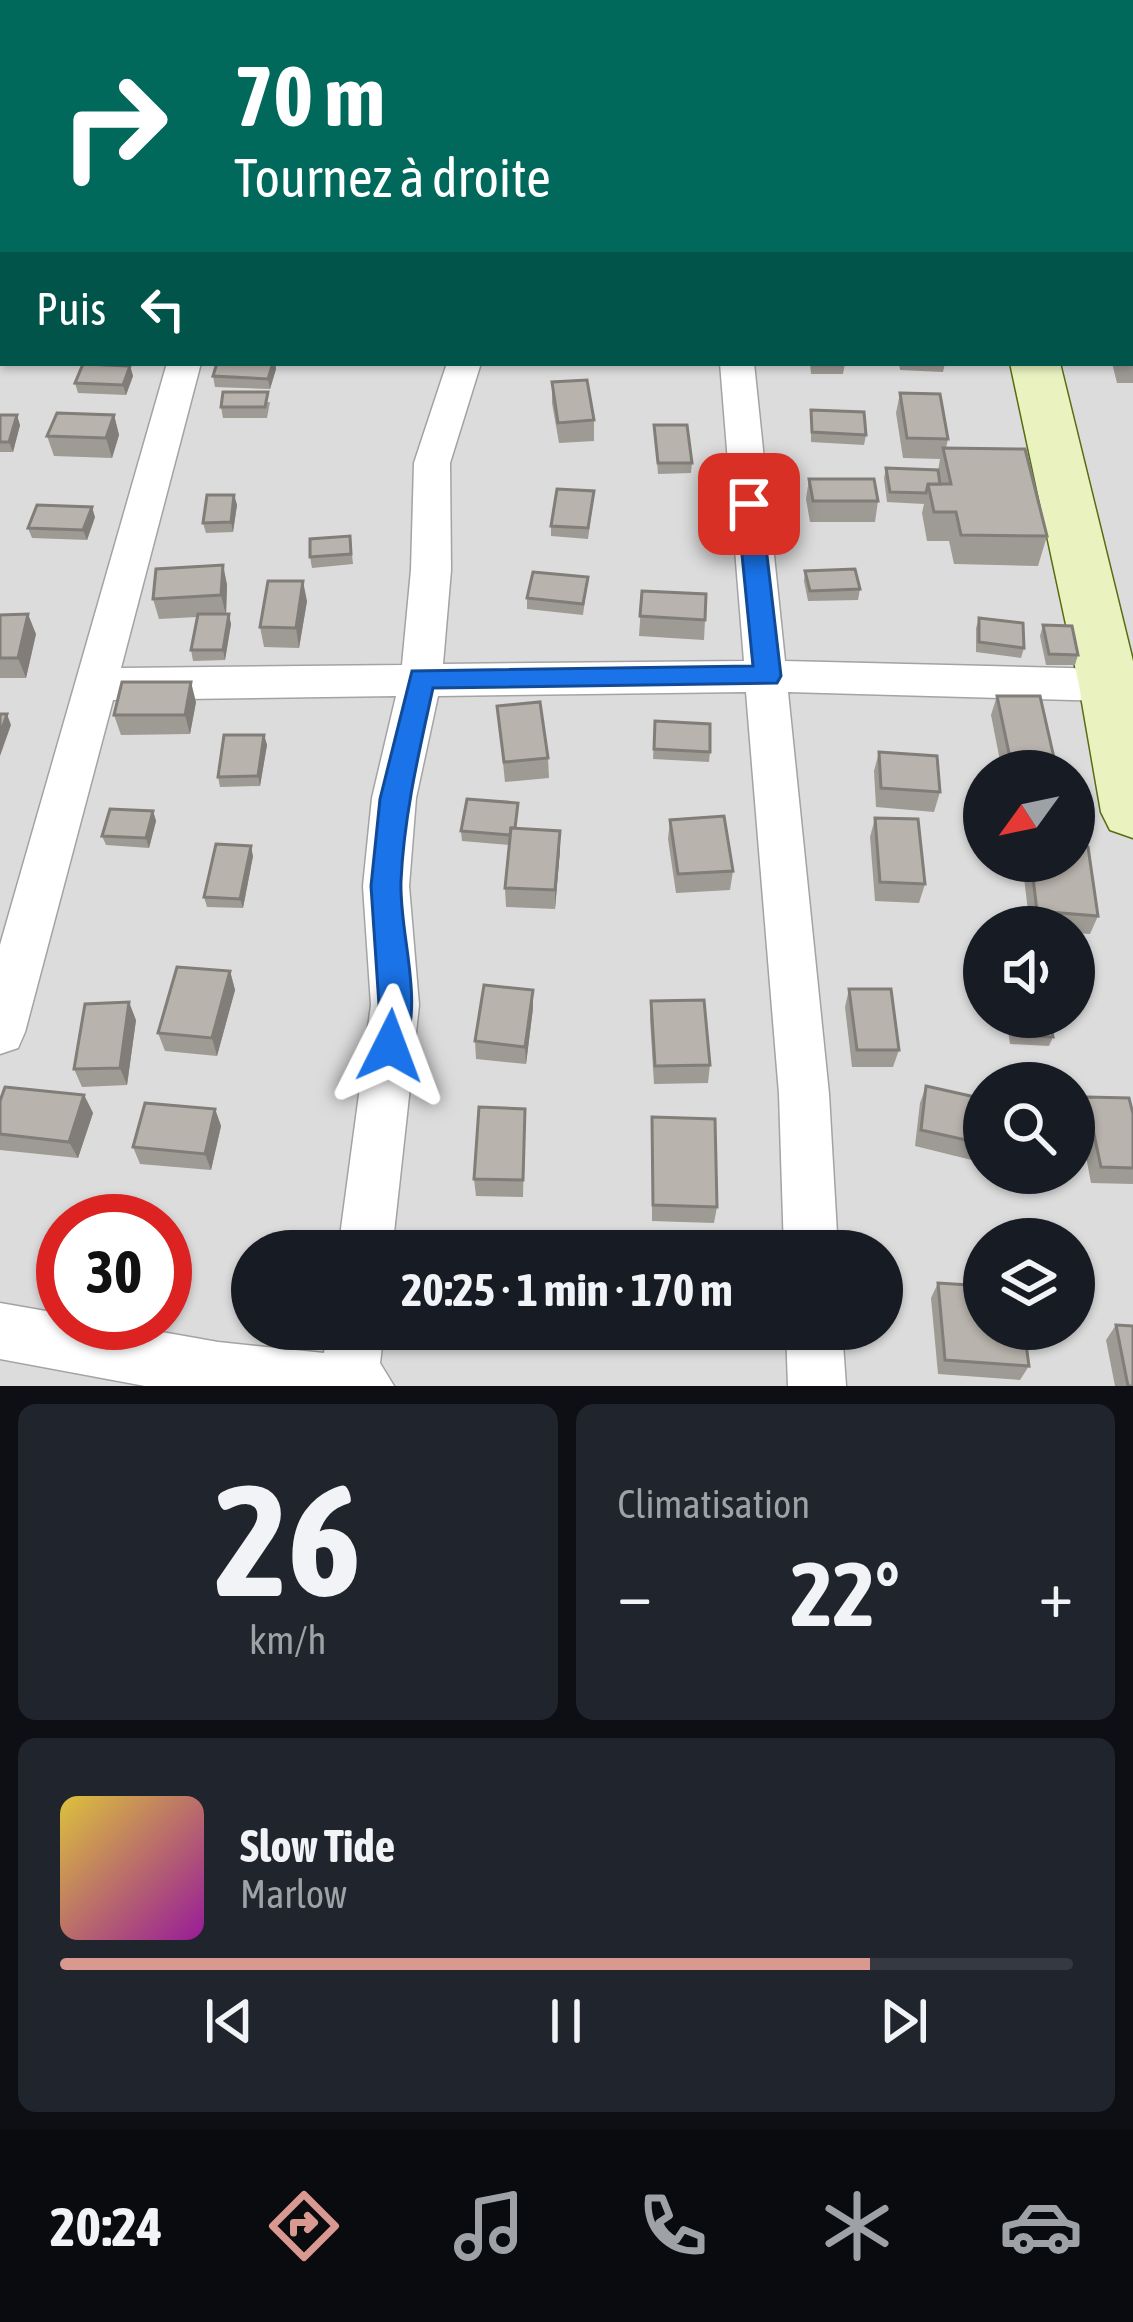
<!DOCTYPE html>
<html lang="fr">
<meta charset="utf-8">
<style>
body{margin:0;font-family:"Asap Condensed",sans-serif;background:#20242c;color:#f1f3f6;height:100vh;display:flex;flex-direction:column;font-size:45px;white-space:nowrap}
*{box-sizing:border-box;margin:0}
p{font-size:39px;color:#9ea1a6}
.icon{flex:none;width:66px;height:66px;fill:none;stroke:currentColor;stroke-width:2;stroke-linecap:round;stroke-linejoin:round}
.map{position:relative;height:1386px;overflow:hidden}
.details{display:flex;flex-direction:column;gap:18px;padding:18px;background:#0d0f14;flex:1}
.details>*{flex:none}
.hud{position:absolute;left:0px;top:0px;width:1134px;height:366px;box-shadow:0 3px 9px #0004;background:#00695c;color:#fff;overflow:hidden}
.needle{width:78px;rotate:237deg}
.fabs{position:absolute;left:963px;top:750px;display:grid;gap:24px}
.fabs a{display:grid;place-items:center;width:132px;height:132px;border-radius:50%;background:#171b24;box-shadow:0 3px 9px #0004;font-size:60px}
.speed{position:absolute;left:36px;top:1194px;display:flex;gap:24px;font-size:60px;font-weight:700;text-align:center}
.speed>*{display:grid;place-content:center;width:156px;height:156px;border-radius:50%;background:#171b24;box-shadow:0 3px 9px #0004;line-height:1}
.speed .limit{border:18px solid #d22;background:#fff;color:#111}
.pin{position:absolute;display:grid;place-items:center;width:102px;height:102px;color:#fff;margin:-51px;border-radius:24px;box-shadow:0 6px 18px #0006}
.me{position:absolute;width:132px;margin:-66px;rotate:3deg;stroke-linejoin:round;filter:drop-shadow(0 0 9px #0008)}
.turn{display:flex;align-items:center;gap:42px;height:252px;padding:0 36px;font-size:54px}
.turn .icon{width:156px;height:156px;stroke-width:2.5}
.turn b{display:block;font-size:84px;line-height:102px}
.then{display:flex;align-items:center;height:114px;padding:0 36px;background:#0003;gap:24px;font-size:45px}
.big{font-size:90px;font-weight:700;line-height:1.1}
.details .widget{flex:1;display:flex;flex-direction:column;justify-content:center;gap:18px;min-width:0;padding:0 42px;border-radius:18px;background:#20242c}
.details .dial{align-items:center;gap:0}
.dial b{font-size:156px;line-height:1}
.song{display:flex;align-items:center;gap:36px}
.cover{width:144px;height:144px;border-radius:18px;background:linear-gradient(135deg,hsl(50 70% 55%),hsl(300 70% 35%))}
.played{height:12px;border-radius:6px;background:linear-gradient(90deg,#d99990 80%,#363941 80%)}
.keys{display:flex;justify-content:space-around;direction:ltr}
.heat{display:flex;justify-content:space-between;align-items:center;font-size:66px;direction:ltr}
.details .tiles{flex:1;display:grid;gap:18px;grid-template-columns:1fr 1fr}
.widget:last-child{grid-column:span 2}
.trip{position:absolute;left:231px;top:1230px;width:672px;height:120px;border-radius:60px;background:#171b24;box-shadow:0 3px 9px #0004;font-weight:700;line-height:120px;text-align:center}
.menu{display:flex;height:192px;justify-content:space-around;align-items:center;background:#090b0e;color:#9ea1a6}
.menu .icon{width:84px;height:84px}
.menu .active{color:#d99990}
.menu b{font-size:54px;color:#f1f3f6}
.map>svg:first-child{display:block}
.residential{fill:#dddcdc;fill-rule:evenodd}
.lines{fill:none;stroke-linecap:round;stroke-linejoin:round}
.street-casing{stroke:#a3a3a3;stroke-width:3}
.secondary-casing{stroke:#566d10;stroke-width:3}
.street{fill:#fff;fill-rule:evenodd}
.secondary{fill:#eaf3c0;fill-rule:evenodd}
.wall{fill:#9e9a94}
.shaded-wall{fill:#817d78}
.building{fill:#b8b3ac;stroke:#817d78;stroke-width:3}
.route{fill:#1a73e8;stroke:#114b97;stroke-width:3}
</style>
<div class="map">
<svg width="1133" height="1386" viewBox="0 0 1133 1386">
<rect width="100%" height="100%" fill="#efede7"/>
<path class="residential" d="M0,0h1133v1386h-1133zM3,3h1128v360h-1128zM984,771h90v90h-90zM984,927h90v90h-90zM984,1083h90v90h-90zM63,1221h102v102h-102zM984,1239h90v90h-90zM252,1251h630v78h-630z"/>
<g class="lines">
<defs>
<g id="street">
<rect x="484" y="0" width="26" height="3"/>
<rect x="696" y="0" width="26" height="3"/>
<rect x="1131" y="29" width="2" height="17"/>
<rect x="0" y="161" width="3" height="18"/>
<path d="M3,259v26l-3,1v-26z"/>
<path d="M167,363h34l-80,305 281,-3 9,-95 3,-107 33,-100h34l-31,100 1,107 -8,94 301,-3 -24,-298h34l31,298 324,8 15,5 6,11 -6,11 -15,5 -321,-9 41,402 9,157h-54l-5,-157 -33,-402 -308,4 -22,102 -7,88 10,119 -27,246h-54l33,-246 -8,-119 9,-88 24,-102 -283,4 -88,332 -7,16 -18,6v-109z"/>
<path d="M0,1303l63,11v9h48l107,19 106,11 4,-24h56l-4,34 14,23h-249l-145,-27z"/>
<path d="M786,1329h56l4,57h-58z"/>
</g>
<g id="secondary">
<path d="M952,0h38l-39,3z"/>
<path d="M1010,363h50l73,298v177l-23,-8 -9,-18 -22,-127z"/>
</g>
</defs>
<use href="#street" class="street-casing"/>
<use href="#secondary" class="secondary-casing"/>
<use href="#street" class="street"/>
<use href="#secondary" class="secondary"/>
</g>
<g class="wall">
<rect x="851" y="0" width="62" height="3"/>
<path d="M1029,0h45l-2,3h-30z"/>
<path d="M1118,0h15v13l-2,-1v-9h-13z"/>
<path d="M1133,337v46h-16l-5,-20h19z"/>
<path d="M217,363h58l1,6 -6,20 -55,-2 -2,-11z"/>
<path d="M810,363h35l-2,11h-32z"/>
<path d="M899,363h46l-2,9 -43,-2z"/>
<path d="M130,366l3,10 -7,19 -48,-2 -3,-10z"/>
<path d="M552,382l42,38v21l-35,2 -7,-40z"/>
<path d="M900,393l48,46 -2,9 101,88 -9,30 -84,-2 -5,-23h-22l-5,-28 2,-9 -37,-2 -3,-24 2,-10 52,3 2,-12 -37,-1 -7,-45z"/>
<path d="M270,402l-3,16h-44l-2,-11z"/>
<path d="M811,410l55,25 -2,10 -53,-3z"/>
<path d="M0,415l20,10 -7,27h-13z"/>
<path d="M114,415l5,20 -7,23 -58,-2 -7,-20z"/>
<path d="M654,425l38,38 -1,10 -33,1z"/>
<path d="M809,479l69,22 -3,21h-65l-4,-23z"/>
<path d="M234,495l3,10 -4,27 -27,1 -3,-10z"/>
<path d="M593,501l-5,38 -37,-3v-10z"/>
<path d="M95,517l-8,23 -55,-2 -4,-10z"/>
<path d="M350,536l3,28 -41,4 -2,-11z"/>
<path d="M223,565l4,20 -1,29 5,10 -6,36 -32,1 -2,-11 6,-33 -38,2 -6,-20z"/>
<path d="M805,571l55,18 -2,11 -50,1 -4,-20z"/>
<path d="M588,577l-5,38 -56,-6v-11z"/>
<path d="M642,591l63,29 -1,20 -65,-4z"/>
<path d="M307,601l-8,47 -35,-1 -4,-20z"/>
<path d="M0,615l36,19 -10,44h-26z"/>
<path d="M979,618l45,30 -3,10 -45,-6v-24z"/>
<path d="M1043,625l35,30 -3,10h-29l-6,-29z"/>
<path d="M997,696l57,62 -5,13h-47l-11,-56z"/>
<path d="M196,702l-6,32 -69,1 -7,-20z"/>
<path d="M497,706l51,52 1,20 -44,4z"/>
<path d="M655,721l55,31 -1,10 -56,-3z"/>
<path d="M264,735l3,10 -7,41 -40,1 -2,-10z"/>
<path d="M879,752l61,40 -6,20 -58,-5 -2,-36z"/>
<path d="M518,803l-2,25 44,22 -5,59 -49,-2 -1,-19 4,-43 -47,-4 -1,-10z"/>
<path d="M153,811l3,10 -7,27 -43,-3 -4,-9z"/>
<path d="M875,818l50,66 -6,19 -44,-2 -5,-64z"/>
<path d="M670,820l63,51 -3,19 -54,3 -8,-54z"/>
<path d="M253,856l-10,52 -36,-1 -3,-10z"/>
<path d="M1074,861l24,55 -8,18 -16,-1v-6h-44l-8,-65z"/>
<path d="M230,971l5,19 -18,66 -52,-5 -7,-18z"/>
<path d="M849,989l50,61 -6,17h-41l-7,-60z"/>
<path d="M533,990v18l-7,56 -50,-5 -1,-18z"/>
<path d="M651,1001l59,64 -2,18 -54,1 -4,-65z"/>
<path d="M1006,1017h43l4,20 -4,9 -39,-2z"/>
<path d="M136,1020l-9,65 -45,2 -8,-18z"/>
<path d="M926,1086l58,13v64l-69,-17 5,-43z"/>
<path d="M84,1095l9,18 -15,45 -78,-8v-49z"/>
<path d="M1086,1097l47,17v70l-42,-1 -13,-69z"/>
<path d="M215,1109l6,17 -10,44 -71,-6 -7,-17z"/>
<path d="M525,1109l-2,88 -47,-1 -2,-17z"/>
<path d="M652,1117l65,90 -3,16 -62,-2z"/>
<path d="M938,1283l91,83 -9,14 -82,-6 -7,-76z"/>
<path d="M1116,1325l17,61h-18l-9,-46z"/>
<path d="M477,1329h70l-1,10 -69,-8z"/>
</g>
<g class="shaded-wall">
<path d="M273,363h2l1,6 -6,20 -2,-10z"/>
<path d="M130,366l3,10 -7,19 -3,-10z"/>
<path d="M17,415l3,10 -7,27 -4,-10z"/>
<path d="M114,415l5,20 -7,23 -6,-20z"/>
<path d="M234,495l3,10 -4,27 -2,-10z"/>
<path d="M92,507l3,10 -8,23 -4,-10z"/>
<path d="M223,565l4,20 -1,30 -5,-20z"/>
<path d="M303,581l4,20 -8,47 -3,-20z"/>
<path d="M28,614l8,20 -10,44 -8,-20z"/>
<path d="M229,614l2,10 -6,36 -2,-10z"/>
<path d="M191,682l5,20 -6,32 -5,-19z"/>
<path d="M7,714l4,11 -11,31v-21z"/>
<path d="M264,735l3,10 -7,41 -2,-10z"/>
<path d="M153,811l3,10 -7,27 -3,-10z"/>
<path d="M560,831v19l-5,59v-19z"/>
<path d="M251,846l2,10 -10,52 -3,-9z"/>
<path d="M230,971l5,19 -18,66 -5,-18z"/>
<path d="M533,990v18l-7,56 -1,-17z"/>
<path d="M129,1002l7,18 -9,65 -7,-17z"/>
<path d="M84,1095l9,18 -15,45 -9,-16z"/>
<path d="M215,1109l6,17 -10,44 -6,-16z"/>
</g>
<g class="building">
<rect x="851" y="0" width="29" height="3"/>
<path d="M0,117h3l-2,17h-1z"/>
<rect x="1131" y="190" width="2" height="26"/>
<path d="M1131,228l2,3v23h-2z"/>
<rect x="0" y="315" width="3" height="17"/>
<rect x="1131" y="337" width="2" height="26"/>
<path d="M217,363h56l-5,16 -55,-3z"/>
<path d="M83,364l47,2 -7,19 -48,-2z"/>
<path d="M587,380l7,40 -36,3 -6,-41z"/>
<path d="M223,392h45l-3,15h-44z"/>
<path d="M900,393l40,1 8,45 -41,-1z"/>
<path d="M811,410l53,2 2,23 -54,-3z"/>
<path d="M57,413l57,2 -8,23 -59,-2z"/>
<path d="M0,415h17l-8,27h-9z"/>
<path d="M654,425h33l5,38h-34z"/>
<path d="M943,448l82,1 22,87 -86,-1 -5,-23h-22l-6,-28h23z"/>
<path d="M886,468l52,2 2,14h-12l-2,9 -36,-1z"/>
<path d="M809,479h65l4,22h-65z"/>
<path d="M557,489l37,2 -6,37 -37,-2z"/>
<path d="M207,495h27l-3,27 -28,1z"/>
<path d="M37,505l55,2 -9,23 -55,-2z"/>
<path d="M350,536l1,18 -41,3v-18z"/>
<path d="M223,565l-2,30 -68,4 3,-30z"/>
<path d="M855,569l5,20 -50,2 -5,-20z"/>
<path d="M533,572l55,5 -5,27 -56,-6z"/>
<path d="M268,581h35l-7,47 -36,-1z"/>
<path d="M642,591l64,3 -1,26 -65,-4z"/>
<path d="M28,614l-10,44h-18v-43z"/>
<path d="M198,614h31l-6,36h-32z"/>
<path d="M979,618l44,5 1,25 -45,-6z"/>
<path d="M1043,625l29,1 6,29 -29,-1z"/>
<path d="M122,682h69l-6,33h-71z"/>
<path d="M997,696h43l14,62h-44z"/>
<path d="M540,702l8,56 -44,4 -7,-56z"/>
<path d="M0,714h7l-7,21z"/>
<path d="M655,721l55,3v28l-56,-3z"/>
<path d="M224,735h40l-6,41 -40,1z"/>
<path d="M879,752l58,4 3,36 -59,-4z"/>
<path d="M467,799l51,4 -3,25h-4l-1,7 -49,-4z"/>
<path d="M110,809l43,2 -7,27 -44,-2z"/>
<path d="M724,816l9,55 -55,3 -8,-54z"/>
<path d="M875,818l43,1 7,65 -45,-2z"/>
<path d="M511,828l49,3 -5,59 -50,-2z"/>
<path d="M216,844l35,2 -11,53 -36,-2z"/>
<path d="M1074,846l14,1 10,69 -61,-5 -6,-50h43z"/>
<path d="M177,967l53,4 -18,67 -54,-5z"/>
<path d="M484,985l49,5 -8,57 -50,-6z"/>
<path d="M849,989h42l8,61h-42z"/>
<path d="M704,1000l6,65 -55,1 -4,-65z"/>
<path d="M129,1002l-9,66 -46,1 11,-65z"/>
<path d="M1011,1017h38l4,20 -39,-2z"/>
<path d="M926,1086l58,13v45l-63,-14z"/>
<path d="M5,1087l79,8 -15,47 -69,-8v-33z"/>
<path d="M1086,1097l43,1 4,16v54l-32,-1z"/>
<path d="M145,1103l70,6 -10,45 -72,-7z"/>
<path d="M479,1107l46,2 -2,71 -49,-1z"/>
<path d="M652,1117l63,2 2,88 -64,-2z"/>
<path d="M938,1283l46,3v43h40l5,37 -84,-6z"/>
<path d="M1116,1325l17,1v60h-5z"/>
</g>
<path class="route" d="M749,496l12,8 20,172 -4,7 -344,5c-14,64 -29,127 -32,193 -2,55 25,122 0,175l-11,4 -12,-4 -5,-10 6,-41 -8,-119 9,-87 32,-128 341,-5 -16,-162z"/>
</svg>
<div class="fabs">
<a><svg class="needle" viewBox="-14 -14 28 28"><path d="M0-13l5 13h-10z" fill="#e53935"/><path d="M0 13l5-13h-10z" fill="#9ea1a6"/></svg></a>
<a><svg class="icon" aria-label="sound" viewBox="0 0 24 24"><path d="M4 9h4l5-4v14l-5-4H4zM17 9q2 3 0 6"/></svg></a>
<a><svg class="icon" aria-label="search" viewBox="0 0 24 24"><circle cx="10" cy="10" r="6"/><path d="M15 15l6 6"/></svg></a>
<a><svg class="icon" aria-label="layers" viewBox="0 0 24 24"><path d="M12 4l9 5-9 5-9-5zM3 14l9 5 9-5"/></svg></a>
</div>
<div class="speed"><div class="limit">30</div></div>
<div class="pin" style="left:749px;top:504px;background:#d93025"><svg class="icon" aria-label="arrive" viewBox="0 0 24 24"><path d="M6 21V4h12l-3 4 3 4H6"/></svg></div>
<svg class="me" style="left:390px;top:1046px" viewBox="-20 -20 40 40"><path d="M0-17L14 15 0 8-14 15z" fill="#1a73e8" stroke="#fff" stroke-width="4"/></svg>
<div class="trip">20:25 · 1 min · 170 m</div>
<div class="hud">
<div class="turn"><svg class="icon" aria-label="right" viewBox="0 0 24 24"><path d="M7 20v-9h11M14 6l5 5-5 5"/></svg><div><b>70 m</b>Tournez à droite</div></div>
<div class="then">Puis<svg class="icon" aria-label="left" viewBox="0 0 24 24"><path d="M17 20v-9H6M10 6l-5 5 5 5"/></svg></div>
</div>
</div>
<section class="details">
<div class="tiles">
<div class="widget dial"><b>26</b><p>km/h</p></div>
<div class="widget"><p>Climatisation</p>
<div class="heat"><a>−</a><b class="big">22°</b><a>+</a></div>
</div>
<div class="widget">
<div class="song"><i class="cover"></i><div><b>Slow Tide</b><p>Marlow</p></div></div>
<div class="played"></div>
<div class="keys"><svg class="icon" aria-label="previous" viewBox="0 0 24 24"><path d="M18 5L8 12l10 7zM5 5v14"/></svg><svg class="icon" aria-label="pause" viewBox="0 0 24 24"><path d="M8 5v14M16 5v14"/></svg><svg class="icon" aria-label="next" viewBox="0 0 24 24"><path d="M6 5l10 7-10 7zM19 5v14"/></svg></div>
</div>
</div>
</section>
<nav class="menu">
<b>20:24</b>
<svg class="icon active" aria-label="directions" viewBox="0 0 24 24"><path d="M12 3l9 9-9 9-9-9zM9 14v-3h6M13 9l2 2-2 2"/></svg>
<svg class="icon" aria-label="music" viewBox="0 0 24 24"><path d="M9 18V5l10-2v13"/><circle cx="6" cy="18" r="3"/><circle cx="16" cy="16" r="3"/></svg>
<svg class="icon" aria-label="phone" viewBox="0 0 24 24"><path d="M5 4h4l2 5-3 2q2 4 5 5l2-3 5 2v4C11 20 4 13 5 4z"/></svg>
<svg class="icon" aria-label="climate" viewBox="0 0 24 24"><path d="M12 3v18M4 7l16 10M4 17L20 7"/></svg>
<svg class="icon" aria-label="car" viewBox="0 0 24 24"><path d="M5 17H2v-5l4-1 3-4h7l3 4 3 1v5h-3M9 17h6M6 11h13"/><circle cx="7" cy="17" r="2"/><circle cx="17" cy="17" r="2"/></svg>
</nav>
